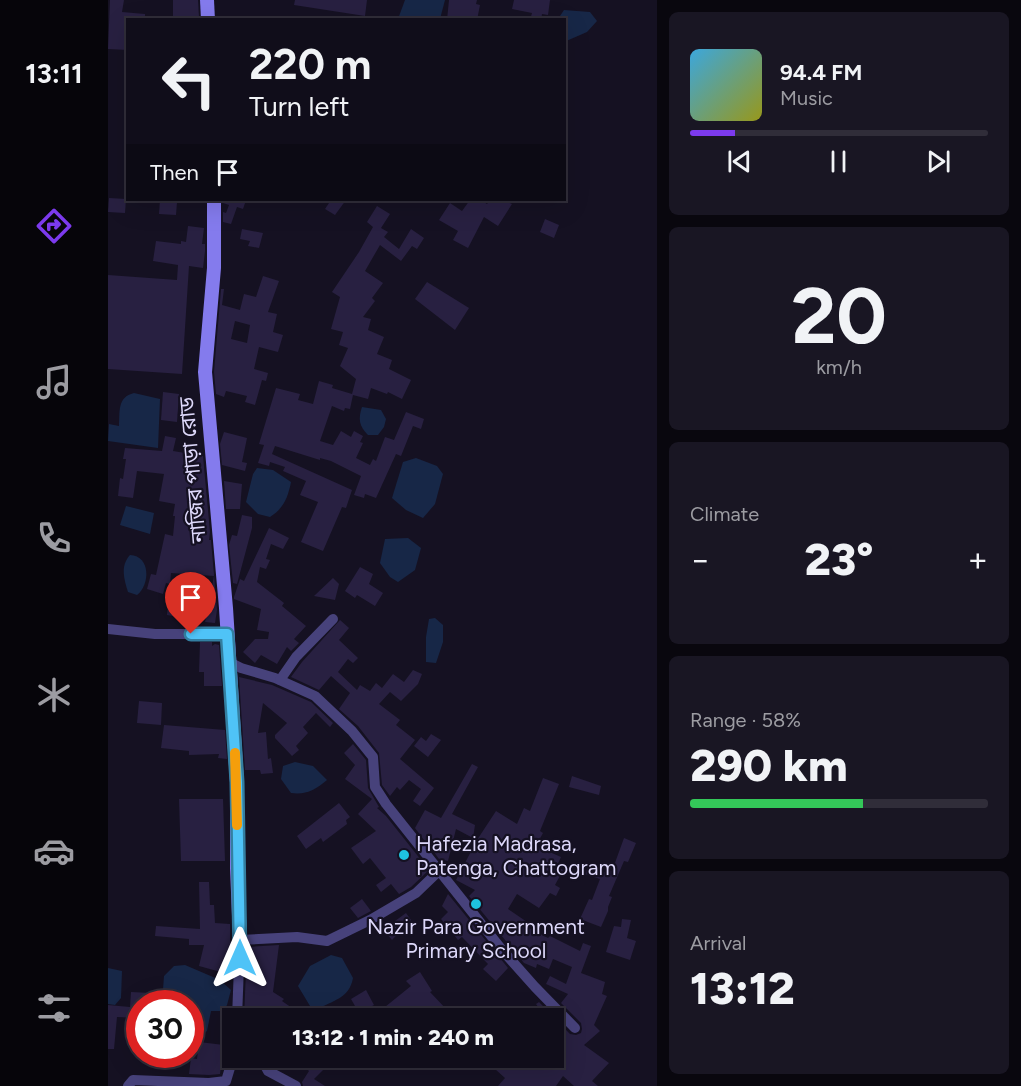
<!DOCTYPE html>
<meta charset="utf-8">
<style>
body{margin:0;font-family:Figtree,"Noto Sans Bengali",sans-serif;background:#191623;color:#f1f3f6;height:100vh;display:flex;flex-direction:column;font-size:22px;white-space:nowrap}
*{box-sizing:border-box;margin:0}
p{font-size:20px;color:#9c9ca2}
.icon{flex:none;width:33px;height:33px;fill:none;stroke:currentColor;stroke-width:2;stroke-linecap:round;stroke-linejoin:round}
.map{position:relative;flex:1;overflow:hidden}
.drawer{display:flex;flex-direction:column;gap:12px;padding:12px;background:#09070e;width:364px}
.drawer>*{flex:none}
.top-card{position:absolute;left:18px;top:18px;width:440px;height:183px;border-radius:0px;box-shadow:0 6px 24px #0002,0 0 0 2px #302d39;background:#100d1a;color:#f1f3f6;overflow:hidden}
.speed{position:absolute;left:18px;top:990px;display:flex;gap:12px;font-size:30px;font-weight:700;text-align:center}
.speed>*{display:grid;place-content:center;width:78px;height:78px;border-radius:50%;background:#100d1a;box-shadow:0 6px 24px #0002,0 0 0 2px #302d39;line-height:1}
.speed .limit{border:9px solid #d22;background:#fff;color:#111}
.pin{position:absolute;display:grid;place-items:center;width:51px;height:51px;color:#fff;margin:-62px -26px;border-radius:50% 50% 50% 0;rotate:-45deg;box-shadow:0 0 6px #0007}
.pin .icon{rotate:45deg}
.me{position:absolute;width:66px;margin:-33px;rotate:0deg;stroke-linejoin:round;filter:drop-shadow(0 0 4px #0008)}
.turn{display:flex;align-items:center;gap:21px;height:126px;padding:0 24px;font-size:27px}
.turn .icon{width:78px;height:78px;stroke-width:2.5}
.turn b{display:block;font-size:42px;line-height:51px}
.then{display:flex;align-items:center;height:57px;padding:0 24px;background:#0003;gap:12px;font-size:22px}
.big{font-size:45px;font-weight:800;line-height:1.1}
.drawer .card{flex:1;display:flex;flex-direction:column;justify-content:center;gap:9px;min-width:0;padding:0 21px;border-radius:9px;background:#191623}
.drawer .dial{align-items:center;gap:0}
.dial b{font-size:78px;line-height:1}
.song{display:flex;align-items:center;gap:18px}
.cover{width:72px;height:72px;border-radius:9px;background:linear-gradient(135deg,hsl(200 70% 55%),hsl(60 70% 35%))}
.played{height:6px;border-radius:3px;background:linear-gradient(90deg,#7c3aed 15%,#302d39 15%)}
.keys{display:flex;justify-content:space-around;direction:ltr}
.heat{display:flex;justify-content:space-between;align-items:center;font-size:33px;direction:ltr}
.charge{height:9px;border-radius:4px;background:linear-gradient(90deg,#34c759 58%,#302d39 0)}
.trip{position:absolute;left:114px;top:1008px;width:342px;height:60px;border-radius:0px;background:#100d1a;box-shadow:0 6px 24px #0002,0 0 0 2px #302d39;font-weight:800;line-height:60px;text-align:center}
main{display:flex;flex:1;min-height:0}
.tabs{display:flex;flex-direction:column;width:108px;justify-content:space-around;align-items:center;background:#06050a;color:#9c9ca2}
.tabs .icon{width:42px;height:42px}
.tabs .on{color:#7c3aed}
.tabs b{font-size:27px;color:#f1f3f6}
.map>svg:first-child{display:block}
.water{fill:#172747}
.building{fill:#282041;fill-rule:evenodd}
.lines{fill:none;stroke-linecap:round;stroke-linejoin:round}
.minor{stroke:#47427b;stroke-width:10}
.secondary{stroke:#847bed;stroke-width:14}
.route-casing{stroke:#337fa1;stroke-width:15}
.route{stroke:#4fc3f7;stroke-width:10}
.slow{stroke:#f59e0b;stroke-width:10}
.poi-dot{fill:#1ec2df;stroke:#151122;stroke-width:2}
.labels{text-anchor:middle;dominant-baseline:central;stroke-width:4.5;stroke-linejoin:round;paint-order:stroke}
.street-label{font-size:21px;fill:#ddd8fa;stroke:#151122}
.poi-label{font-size:21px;fill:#ddd8fa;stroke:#151122;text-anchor:start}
</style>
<main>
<nav class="tabs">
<b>13:11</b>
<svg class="icon on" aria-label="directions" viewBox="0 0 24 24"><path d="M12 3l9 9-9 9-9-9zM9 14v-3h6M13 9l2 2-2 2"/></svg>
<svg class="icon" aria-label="music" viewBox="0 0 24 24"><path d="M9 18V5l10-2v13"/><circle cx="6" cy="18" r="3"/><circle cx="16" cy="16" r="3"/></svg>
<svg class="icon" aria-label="phone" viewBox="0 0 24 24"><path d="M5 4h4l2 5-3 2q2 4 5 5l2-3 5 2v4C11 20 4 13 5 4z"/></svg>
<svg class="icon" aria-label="climate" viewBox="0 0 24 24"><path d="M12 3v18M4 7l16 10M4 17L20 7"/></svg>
<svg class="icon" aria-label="car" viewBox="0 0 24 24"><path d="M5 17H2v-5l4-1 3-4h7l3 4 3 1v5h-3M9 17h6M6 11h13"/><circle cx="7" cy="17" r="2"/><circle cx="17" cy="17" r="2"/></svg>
<svg class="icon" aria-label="filters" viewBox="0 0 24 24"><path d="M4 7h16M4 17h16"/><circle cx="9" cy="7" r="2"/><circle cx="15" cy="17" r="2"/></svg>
</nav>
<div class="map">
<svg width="549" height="1086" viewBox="0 0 549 1086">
<rect width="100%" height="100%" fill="#151122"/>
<g class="water">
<path d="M297,0h40l-5,19h-42z"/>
<path d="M456,10l26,2 7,9 -10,11 -23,10v-22l-6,-1z"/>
<path d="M26,393l26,6 -2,49 -50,-7 1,-17 10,2c1,-14 -2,-29 15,-33z"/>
<path d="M254,407l19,3 5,9 -2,8 -6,8h-10c-9,-9 -10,-16 -6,-28z"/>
<path d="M308,458l21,8 6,8 -8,30 -12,14 -17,-8 -14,-12 11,-36z"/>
<path d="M149,468l16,2 18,12c-3,15 -7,26 -21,35l-12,-3 -12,-12 7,-28z"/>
<path d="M18,506l28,7 -4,21 -30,-9z"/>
<path d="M300,538l13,10 -6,22 -17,12 -8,-5 -10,-14 5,-24z"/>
<path d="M22,555c21,1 20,30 7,40l-9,-3c-4,-13 -8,-26 2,-37z"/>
<path d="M327,618l8,7v17l-7,21 -10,-1v-25l3,-18z"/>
<path d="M187,762l18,4 14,14c-12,10 -21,15 -36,13l-10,-14 2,-13z"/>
<path d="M223,955l11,3 11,20c-4,21 -20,22 -37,32l-6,-4 -12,-20 12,-20z"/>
<path d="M77,965l35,15 11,10 -4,15 -4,6h-12l-4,20 -8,6 -8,16 -1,-49 -28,-1 2,-27 10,-10z"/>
<path d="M0,968l14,3 -1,27 -6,7 -7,-1z"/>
</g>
<g class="building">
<path d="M2,0h14l-2,12 23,2v6h-17v30l-20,-1z"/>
<path d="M65,0h25l1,17h-26z"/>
<path d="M187,0h72l-2,16 -71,-11z"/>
<path d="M341,0h28l-1,4 4,1 -3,15h-30z"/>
<path d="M406,0h36l-2,15 -6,-1 -1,6h-11l2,-7 -20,-4z"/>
<path d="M1,198l17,1 -1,14 -17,-1z"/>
<path d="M52,200l17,2 -1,13 -17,-1z"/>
<path d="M115,200h23l-3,9 -6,-2 -6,17 -8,-2v-10l3,1 3,-8 -6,-2z"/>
<path d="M223,200h15l-11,15 -10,-6z"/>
<path d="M362,200h11l6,4 3,-4h13l9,4 -14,22 -14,-9 -16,31 -15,-8 5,-9 -19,-11 11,-17 12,8z"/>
<path d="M269,206l13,8 -9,14 7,4 -4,5 15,12 12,-20 13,9 -7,11 -5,-3 -11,15 -21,-16 -15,26 18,12 -11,15 3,3 -12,16 8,2 -3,11 16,7 -7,17 15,6 -3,9 22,11 -9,19 -14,-7 -1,2 -16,-6 -3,11 -15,-4 -3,14 -5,-1 -1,3 -12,-5 -12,35 13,4 8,-14 10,6 3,-6 9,5 -3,6 3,1 -7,15 14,7 3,-6 3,2 9,-24 9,3 12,-28 18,7 -3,10 -8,-3 -12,30 -5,-2 -20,44 -11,-4 -1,4 -10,-3 7,-19 -30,-15 -11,-3v2l-45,-14 -3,8 80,36 -6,18 -4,-1 -19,44 -22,-9 17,-40 -18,-7 6,-14 -23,-10 2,-4 -15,-5 -1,4 -11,-3 6,-18 -5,-1 17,-56 24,6 -2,6 15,4 6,-23 14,4 -1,3 20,6 4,-15 -16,-13 8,-18 -9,-3 4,-13 -12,-3 9,-32 -8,-5 27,-40 14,-25 -6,-5z"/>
<path d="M437,219l14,6 -5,13 -14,-6z"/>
<path d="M80,226l16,2 -2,16h3v7l-2,17 -14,-2 -7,108 -74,-5v-94l69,5 1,-15 -25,-4 3,-20 25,3v-3l5,1z"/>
<path d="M134,229l21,4 -4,15 -11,-2 2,-5 -10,-2z"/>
<path d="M155,276l16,5 -11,31 9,2 -4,18 10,3 -5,17 -19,-5 -5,22 14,4 -2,8 -4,-1 -7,25 -10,-3 2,-6 -21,-5 -2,6 -8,-3 -2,-22 7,-83h3l-2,16 18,5 4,-16 12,3zM127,321l15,4 -3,18 -16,-4z"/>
<path d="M319,282l42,26 -14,22 -40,-31z"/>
<path d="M55,392l16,2 -2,28 -16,-2z"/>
<path d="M116,432l23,6 -5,24 5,1 -2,8 -23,-6 -2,-21z"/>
<path d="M57,436l11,2 -3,13 30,5 7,76 -1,8h2l6,70 -2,13 -10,-1 9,-46 -43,-3 -1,11 -4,-1 -3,11 -16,-5 4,-15 5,1 9,-41 8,2 2,-20h-2l2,-12 -16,-3 5,-27 -27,-3 -4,27 -15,-2 2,-18 3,1 3,-20h-3l2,-11 37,3z"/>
<path d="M116,481l18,3 -2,25h-14z"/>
<path d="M134,515l10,2v11l-15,56 -4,-1 -4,-38 3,-10 5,1z"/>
<path d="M161,528l20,10 -6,11 -12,-5 -5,15 4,1 -4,9 -6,-2 -3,15 27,21 -2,3 24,20 -12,13 5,4 -8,8 -4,-4 -10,17 -16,-9 -6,8 -12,-11 12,-13h13l1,-7 -12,-2 4,-21 -27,-10v-2l6,-18 4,2z"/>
<path d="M252,567l13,7 -4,10 14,9 -8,13 -18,-11 -2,3 -10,-7z"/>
<path d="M225,578l6,6 -4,16 -21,-4z"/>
<path d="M60,603l18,2 -2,13 -17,-3z"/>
<path d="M232,620l9,8 -10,12 19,18 -5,5 -5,-4 -10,13 19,18 3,-5 10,6 6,-8 6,5 11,-14 11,8 9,-12 9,4 -4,10 -17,17 -11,-9 -11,12 21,16 -4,5 19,15 -15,19 34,29 -14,18 -7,-5 8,-12 -12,-9 -9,10 -3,-3 -7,9 -8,-11 -3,-32 -21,-27 -19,-17 11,-16 -19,-17 -12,14 -28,-13 11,-15z"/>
<path d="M92,642h12v4l3,-2 4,1 3,41h-18v-14h-5z"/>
<path d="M131,677l33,8 39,17 22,21 -3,4 -14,-14 -13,14 5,6 -12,13 3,4 -7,6 -17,-18v-3l12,-12 -24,-20 -5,30 8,-1 2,27 3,-1 2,15 -12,1 -1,-4h-15z"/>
<path d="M31,701l23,2 -1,22 -24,-2z"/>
<path d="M56,725l61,5 2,29 -9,-1 1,-4 -30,1v-4l-28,-3z"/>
<path d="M323,734l10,6 -13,17 -14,-11 7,-9 5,4z"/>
<path d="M245,744l13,16 2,28 11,19 -2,1 9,8 43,54 -18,17 -12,7 -8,-10 -10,8 -5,-7 10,-7 -16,-20 -7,6 -12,-16 25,-17 -18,-17 14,-15 -27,-20 10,-14 -11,-12z"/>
<path d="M364,764l6,3 -26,47 23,11 -2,13 -17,-9 -8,32 -9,-2 -5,-7 1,-6 -11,-6 -9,-12 10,-18 16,8z"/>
<path d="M464,776l29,10 -2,9 -30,-8z"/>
<path d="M435,778l16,6 -19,47 3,2 -7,13 25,11 -4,9 6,4 -8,15 5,3 -4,8 -6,-3 -11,15 -22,-14 -9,15 22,15 -3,3 21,11 2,-2 30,15 3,-8 8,3 -10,27 24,9 -3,12 5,2 -13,29 6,6 -16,14 25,18 -17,18 6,5h-24l-11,-10 -7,10h-58l7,-8 -10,-9 7,-7 -5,-4h57l7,-9 -4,-3 9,-12 -12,-12v-4h-4l-9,-7 -5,-7 3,-2 31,32 6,1 5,-2 1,-4 -1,-6 -20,-20 7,-9 -22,-10 4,-8 16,8 6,-17 -19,-8 -4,10 -12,-5 -1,4 -12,-5 -55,-67 6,-6 -19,-10 21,-40 19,-29 21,13 7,-16 6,3z"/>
<path d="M71,799h44l2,62h-44z"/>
<path d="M231,803l11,14 -4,3 1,4 -24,18 -2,-4 -15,11 -9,-13z"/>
<path d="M516,838l12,5 -8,19 -4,-1 -15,35 3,1 -4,10v4l-7,16 -21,-8 9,-20 3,1 8,-21 -15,-5 3,-7 19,6 1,-3 4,1z"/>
<path d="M91,882h10l1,23h4l1,18 15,1v17l2,4 -1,27 -3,2 -29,-8 5,-21h-15v-6l-34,-3 1,-10 44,3z"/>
<path d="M340,894l60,74 -12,13 -13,-12 5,-5 -26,-27 -4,3 -17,-21 7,-7 -6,-6z"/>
<path d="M254,899l9,12 -13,7 -8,-10z"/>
<path d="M298,913l5,7 -19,20 -6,-7 9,-12z"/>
<path d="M514,919l9,1 -4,18 9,3 -6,19 -24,-8 8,-26 7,1z"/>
<path d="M171,945l-6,47 11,7 -2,2 10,7 -9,10h-39l3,-71z"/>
<path d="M312,972l12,19 -2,1 17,18 2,-2 11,10h-35l-11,-11 -15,11h-4l-10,-11 26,-21 -5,-5z"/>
<path d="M258,990l8,15 -15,8 -8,-14z"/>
<path d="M23,992l20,1 -1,11h-10v14l-23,-1 -3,32h-6v-44l22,2z"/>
<path d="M91,1042l25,3 -4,29 -11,1 -20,-1 2,-16 6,1z"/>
<path d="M202,1058h23l-8,6 2,2 -13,13 11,7h-22l-1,-4 7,-11 -6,-6z"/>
</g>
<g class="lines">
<g class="minor">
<path d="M0,629l47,5h72"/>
<path d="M121,662l12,6 34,10 40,18 37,35 21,26 2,30 11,17 117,147 32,36 40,41"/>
<path d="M172,680l16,-23 37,-38"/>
<path d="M129,1018l3,-78 57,-3 30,4 43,-21 46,-27 24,-23"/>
<path d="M147,1058l7,2 6,11 28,15"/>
<path d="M20,1086l5,-6 76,3 17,-2 7,-23"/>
</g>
<g class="secondary">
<path d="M99,0l1,20"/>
<path d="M106,200v68l-9,104 21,236 11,174v86l3,72"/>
</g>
</g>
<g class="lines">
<defs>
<path id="route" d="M83,634h36l10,148 3,176"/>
</defs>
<use href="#route" class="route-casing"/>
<use href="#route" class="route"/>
<path class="slow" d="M127,753l2,72"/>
</g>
<g class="poi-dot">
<circle cx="296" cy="855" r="6"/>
<circle cx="368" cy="904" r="6"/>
</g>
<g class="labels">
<g class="street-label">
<text transform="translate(84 470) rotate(-95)">নাজির পাড়া রোড</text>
</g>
<g class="poi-label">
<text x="308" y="843">Hafezia Madrasa,<tspan x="308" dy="24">Patenga, Chattogram</tspan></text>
<text x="368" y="926" text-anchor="middle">Nazir Para Government<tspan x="368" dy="24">Primary School</tspan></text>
</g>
</g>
</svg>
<div class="speed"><div class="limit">30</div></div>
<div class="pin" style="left:83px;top:634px;background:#d93025"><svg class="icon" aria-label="arrive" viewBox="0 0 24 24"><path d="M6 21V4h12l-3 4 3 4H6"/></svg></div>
<svg class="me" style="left:132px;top:958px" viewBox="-20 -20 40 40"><path d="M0-17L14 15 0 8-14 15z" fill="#4fc3f7" stroke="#fff" stroke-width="4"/></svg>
<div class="trip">13:12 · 1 min · 240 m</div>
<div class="top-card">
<div class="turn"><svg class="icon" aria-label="left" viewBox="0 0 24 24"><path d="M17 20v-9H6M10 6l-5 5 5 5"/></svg><div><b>220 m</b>Turn left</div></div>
<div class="then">Then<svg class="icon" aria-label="arrive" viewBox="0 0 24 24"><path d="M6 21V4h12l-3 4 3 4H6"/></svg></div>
</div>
</div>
<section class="drawer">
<div class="card">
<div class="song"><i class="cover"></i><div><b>94.4 FM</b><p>Music</p></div></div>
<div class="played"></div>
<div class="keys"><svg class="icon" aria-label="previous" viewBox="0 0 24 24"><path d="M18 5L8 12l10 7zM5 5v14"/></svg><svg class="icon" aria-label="pause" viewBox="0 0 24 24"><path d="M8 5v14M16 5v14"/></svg><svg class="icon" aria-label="next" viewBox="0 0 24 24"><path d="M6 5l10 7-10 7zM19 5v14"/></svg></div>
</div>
<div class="card dial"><b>20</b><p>km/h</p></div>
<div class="card"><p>Climate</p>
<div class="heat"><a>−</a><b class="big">23°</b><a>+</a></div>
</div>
<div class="card"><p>Range · 58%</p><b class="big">290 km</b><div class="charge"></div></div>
<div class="card"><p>Arrival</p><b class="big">13:12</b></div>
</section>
</main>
